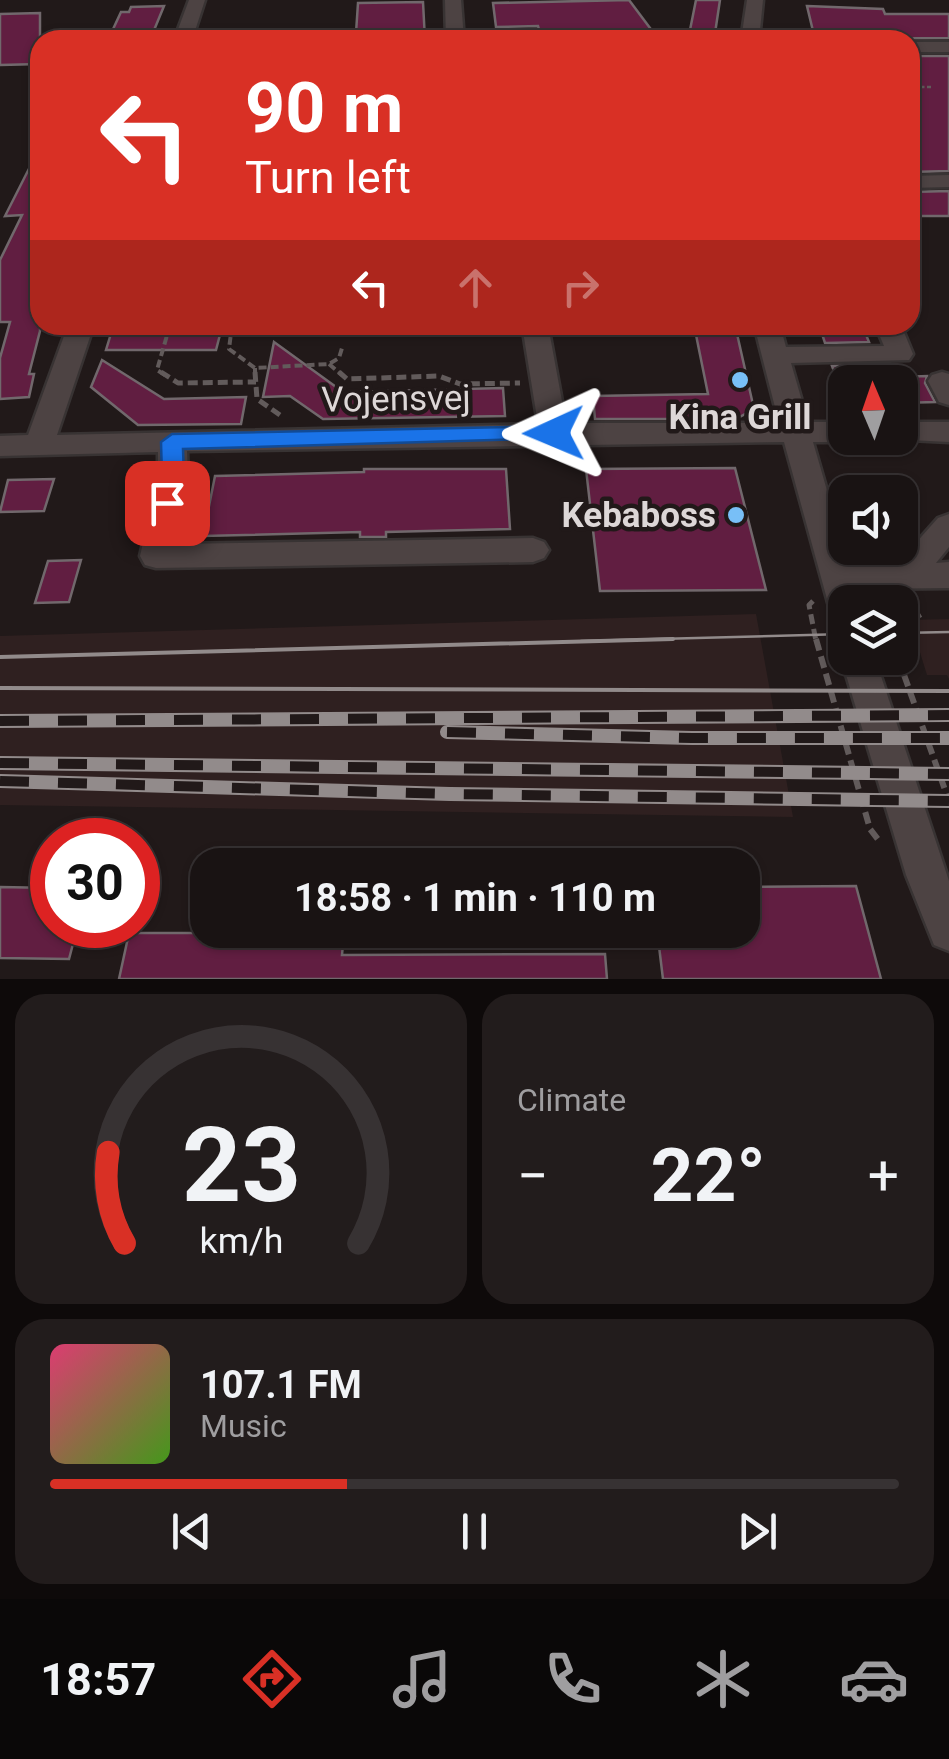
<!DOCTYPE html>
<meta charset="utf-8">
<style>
body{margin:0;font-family:Roboto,sans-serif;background:#221c1c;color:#f1f3f6;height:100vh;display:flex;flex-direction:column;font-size:38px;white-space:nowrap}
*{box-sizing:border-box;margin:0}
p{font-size:32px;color:#9f9ea0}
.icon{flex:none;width:55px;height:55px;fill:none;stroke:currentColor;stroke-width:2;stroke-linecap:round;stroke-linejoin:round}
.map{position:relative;height:979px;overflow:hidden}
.sheet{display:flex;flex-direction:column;gap:15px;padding:15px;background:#0e0a0a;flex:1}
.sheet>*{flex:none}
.hud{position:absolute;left:30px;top:30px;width:890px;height:305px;border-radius:30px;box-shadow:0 2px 8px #0004,0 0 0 2px #373233;background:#d93025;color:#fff;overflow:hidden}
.needle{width:65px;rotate:358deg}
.buttons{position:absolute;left:828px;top:365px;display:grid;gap:20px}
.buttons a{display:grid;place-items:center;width:90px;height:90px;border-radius:20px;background:#191313;box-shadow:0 2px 8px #0004,0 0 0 2px #373233;font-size:50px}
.speed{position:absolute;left:30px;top:818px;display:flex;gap:20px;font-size:50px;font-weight:700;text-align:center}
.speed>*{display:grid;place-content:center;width:130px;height:130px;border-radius:50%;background:#191313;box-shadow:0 2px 8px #0004,0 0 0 2px #373233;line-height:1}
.speed .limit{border:15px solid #d22;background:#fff;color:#111}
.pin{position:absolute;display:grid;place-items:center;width:85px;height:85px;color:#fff;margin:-42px;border-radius:20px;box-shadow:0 5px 15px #0006}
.me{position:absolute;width:110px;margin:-55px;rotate:269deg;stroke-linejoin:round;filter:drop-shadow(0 0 8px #0008)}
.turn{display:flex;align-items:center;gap:35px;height:210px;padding:0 50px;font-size:45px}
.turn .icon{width:130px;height:130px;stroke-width:2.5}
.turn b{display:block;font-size:70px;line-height:85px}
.lanes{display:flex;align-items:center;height:95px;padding:0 50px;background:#0003;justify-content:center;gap:50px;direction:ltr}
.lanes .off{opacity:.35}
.big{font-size:75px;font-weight:700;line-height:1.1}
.sheet .card{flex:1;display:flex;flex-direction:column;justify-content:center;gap:15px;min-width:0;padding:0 35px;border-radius:30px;background:#221c1c}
.sheet .dial{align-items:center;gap:0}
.dial svg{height:260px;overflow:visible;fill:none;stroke:#373233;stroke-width:7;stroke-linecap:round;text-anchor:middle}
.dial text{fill:#f1f3f6;stroke:none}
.song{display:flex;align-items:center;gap:30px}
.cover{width:120px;height:120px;border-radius:15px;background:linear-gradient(135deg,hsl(340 70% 55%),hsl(100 70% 35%))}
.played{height:10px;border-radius:5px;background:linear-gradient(90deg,#d93025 35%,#373233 35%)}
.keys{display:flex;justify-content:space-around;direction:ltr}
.heat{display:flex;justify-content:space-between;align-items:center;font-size:55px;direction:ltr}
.sheet .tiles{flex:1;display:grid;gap:15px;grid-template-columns:1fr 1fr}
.card:last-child{grid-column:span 2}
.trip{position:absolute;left:190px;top:848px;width:570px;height:100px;border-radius:30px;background:#191313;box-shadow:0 2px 8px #0004,0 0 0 2px #373233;font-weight:700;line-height:100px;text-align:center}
.tabs{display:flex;height:160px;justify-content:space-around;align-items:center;background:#0a0808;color:#9f9ea0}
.tabs .icon{width:70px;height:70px}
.tabs .on{color:#d93025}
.tabs b{font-size:45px;color:#f1f3f6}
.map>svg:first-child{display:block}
.built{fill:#2f2020}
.building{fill:#611e41;stroke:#71686c;stroke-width:2.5}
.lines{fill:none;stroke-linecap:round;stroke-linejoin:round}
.minor-casing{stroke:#383333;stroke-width:5}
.path-far3{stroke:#625b5b;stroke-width:2.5;stroke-dasharray:6 2.5;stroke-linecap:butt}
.path-far2{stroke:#625b5b;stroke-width:4;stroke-dasharray:8 4;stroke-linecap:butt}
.path-far1{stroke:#625b5b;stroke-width:5;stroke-dasharray:10 5;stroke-linecap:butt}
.path{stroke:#625b5b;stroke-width:6;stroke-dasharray:12 6;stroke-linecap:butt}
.minor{fill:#4d4343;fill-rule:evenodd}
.tram-far1{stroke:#928b8b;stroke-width:2.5}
.tram{stroke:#928b8b;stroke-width:4}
.rail-casing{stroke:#928b8b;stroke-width:14}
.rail{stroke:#211919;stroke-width:10;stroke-dasharray:29;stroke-linecap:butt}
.route{fill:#1a73e8;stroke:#114b97;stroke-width:2.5}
.poi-dot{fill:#78bff7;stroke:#211919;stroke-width:4}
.labels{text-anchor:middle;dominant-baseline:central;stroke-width:9;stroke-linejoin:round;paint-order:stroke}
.street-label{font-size:35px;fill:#ddd7d7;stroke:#211919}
.poi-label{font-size:35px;font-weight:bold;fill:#ddd7d7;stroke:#211919}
</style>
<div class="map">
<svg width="949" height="979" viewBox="0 0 949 979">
<rect width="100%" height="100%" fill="#211919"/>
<g class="built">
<path d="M756,614l37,203 -793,-12v-169z"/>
<path d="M949,619v60l-2,-4h-20l-17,-55z"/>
</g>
<g class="building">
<path d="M629,0l30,40h-117l-4,-14 -42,1 -3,-24z"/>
<path d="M696,0h24l-6,40h-26z"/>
<path d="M423,2l2,38h-38v-7h-31l2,-30z"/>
<path d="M164,6l-14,34h-42l13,-28h8l2,-5z"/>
<path d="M807,6l76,3 2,5h64v24l-123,1v-7l-13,-1z"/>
<path d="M40,13v51l-40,1v-51z"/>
<path d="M910,56h39v115l-39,1z"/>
<path d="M40,147v184l-11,43h5l-5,23 -29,2v-41l10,-36h-10v-62l22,-45 -17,1z"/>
<path d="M949,191v25h-39v-24z"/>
<path d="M694,325h41l19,84 -18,10h-141l-2,-23 115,-2z"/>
<path d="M819,325h43l7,17 -44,1z"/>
<path d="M113,327h109l-6,23h-110z"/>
<path d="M274,342l69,50 160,-4 2,28 -182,3 -33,-23 -27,1z"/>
<path d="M102,360l62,39 82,-2 -5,27 -103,1 -47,-38z"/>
<path d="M877,365l7,17h-46l-6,-16z"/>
<path d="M927,376l-2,7 10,19 -35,1v-26z"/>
<path d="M735,468l31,122 -166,1 -14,-122z"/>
<path d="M364,469h142l4,60 -124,3v5h-26v-5l-157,4 12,-60 149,-4z"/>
<path d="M54,479l-10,32 -44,1 8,-32z"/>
<path d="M81,560l-12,42 -34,1 13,-42z"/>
<path d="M856,886l25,93h-218l-6,-49h85v-43z"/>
<path d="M0,887l52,1v37h26l-9,34 -69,-1z"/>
<path d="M129,933h215l-2,22 263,-1 2,25h-488z"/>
</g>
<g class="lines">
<defs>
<g id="minor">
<path d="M189,0h16l-13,40h-18z"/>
<path d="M445,0h16l3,40h-18z"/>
<path d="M747,0h16l-4,40h-18z"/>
<rect x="910" y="42" width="39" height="10"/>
<path d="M949,175v12l-39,1v-12z"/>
<path d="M68,325h26l-37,110 481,-11 -16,-99h26l18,98h213l-25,-98h26l6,22 98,-1 -9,-21h26l12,29 -4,6 -118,3 17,59h37v16h11l-11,4h-32l35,121h50l40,-45 11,-4v33l-13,16 13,-1v26l-94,1 4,13h-14v23l-12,-4 -49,-179 -597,9 1,26 -14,67 359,-6 11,4 5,8 -5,8 -11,4 -377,6 -11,-3 -5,-9 18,-79v-25l-158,4v-20l28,-1z"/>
<path d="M942,372l7,2v31l-10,-3 -11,-21 4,-6z"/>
<path d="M900,422h49v20l-59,-3 10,-1z"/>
<path d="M845,649v9h30l74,223v70l-15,-6 -28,-70 -65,-217z"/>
</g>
</defs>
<use href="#minor" class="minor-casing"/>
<path class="path-far3" d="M910,87h21"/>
<g class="path-far2">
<path d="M232,325l-3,24 26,19 74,-4 10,-6 3,-10"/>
<path d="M329,364l13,11"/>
<path d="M255,368v7"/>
<path d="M165,375l-8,-5 13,-45"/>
</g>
<g class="path-far1">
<path d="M161,372l17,11 78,-1"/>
<path d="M255,372l2,27 23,16"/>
<path d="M339,372l8,7 92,-3 21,8 60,-1"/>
<path d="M813,601l-4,4 7,36"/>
<path d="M910,601l10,17"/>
</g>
<g class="path">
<path d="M816,639l54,190 10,13"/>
<path d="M898,658l51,143"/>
</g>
<use href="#minor" class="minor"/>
<g class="tram-far1">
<path d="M900,633l49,-1"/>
<path d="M581,641l264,-7"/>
</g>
<g class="tram">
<path d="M0,657l673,-18"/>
<path d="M0,688l949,3"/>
</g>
<defs>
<g id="rail">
<path d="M0,721l949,-6"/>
<path d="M447,732l245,6h257"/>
<path d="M0,763l949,11"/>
<path d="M0,781l450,13 499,7"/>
</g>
</defs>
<use href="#rail" class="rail-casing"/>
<use href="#rail" class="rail"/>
</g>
<path class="route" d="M554,426l7,2 3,5 -3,5 -378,11 1,28 -5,26 -12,8 -11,-8 6,-26 -1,-35 11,-8z"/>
<g class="poi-dot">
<circle cx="740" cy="380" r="10"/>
<circle cx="736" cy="515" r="10"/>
</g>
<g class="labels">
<g class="street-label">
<text transform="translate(396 399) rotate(-1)">Vojensvej</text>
</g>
<g class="poi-label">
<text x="740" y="417">Kina Grill</text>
<text x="716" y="515" text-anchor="end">Kebaboss</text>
</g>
</g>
</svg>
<div class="buttons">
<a><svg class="needle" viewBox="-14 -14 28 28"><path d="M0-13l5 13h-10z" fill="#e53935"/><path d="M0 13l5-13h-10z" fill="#9f9ea0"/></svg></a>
<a><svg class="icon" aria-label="sound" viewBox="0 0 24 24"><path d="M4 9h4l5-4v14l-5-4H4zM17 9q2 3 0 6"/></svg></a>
<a><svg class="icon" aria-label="layers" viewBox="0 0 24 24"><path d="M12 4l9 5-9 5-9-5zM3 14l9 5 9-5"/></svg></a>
</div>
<div class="speed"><div class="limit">30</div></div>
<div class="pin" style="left:167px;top:503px;background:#d93025"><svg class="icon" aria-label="arrive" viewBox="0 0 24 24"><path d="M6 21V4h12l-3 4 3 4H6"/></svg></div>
<svg class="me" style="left:554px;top:433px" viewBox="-20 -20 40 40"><path d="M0-17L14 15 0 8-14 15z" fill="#1a73e8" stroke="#fff" stroke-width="4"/></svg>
<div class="trip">18:58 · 1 min · 110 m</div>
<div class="hud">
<div class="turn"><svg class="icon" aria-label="left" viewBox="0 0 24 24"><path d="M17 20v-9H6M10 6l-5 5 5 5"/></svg><div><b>90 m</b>Turn left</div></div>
<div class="lanes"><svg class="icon" aria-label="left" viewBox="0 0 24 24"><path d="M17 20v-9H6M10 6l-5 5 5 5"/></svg><svg class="icon off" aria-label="ahead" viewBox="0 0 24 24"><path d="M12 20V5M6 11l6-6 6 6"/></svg><svg class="icon off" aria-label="right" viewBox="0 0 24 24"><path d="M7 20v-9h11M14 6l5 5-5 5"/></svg></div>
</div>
</div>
<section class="sheet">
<div class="tiles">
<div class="card dial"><svg viewBox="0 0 100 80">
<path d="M14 69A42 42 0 1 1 86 69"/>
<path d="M14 69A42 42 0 0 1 9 41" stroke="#d93025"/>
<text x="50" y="56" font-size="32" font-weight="700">23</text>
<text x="50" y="72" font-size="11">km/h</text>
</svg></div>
<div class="card"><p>Climate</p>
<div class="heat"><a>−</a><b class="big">22°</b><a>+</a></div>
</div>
<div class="card">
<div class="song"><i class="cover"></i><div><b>107.1 FM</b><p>Music</p></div></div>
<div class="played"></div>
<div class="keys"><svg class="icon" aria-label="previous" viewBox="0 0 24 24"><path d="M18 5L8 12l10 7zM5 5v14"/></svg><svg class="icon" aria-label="pause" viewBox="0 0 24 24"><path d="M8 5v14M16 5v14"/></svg><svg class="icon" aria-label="next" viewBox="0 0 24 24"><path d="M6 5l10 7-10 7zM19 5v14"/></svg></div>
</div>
</div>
</section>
<nav class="tabs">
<b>18:57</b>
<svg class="icon on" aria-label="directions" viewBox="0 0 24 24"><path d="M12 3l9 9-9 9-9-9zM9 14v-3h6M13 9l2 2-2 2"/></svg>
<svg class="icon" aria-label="music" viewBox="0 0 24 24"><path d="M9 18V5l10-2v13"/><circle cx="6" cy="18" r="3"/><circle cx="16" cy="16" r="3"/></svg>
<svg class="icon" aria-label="phone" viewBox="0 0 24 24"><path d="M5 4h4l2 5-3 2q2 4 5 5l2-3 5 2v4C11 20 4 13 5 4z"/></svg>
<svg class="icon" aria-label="climate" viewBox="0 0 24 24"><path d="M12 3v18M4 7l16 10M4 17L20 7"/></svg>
<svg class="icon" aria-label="car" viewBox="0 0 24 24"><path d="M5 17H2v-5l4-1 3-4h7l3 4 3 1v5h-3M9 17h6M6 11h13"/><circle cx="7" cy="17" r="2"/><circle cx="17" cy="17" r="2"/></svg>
</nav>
